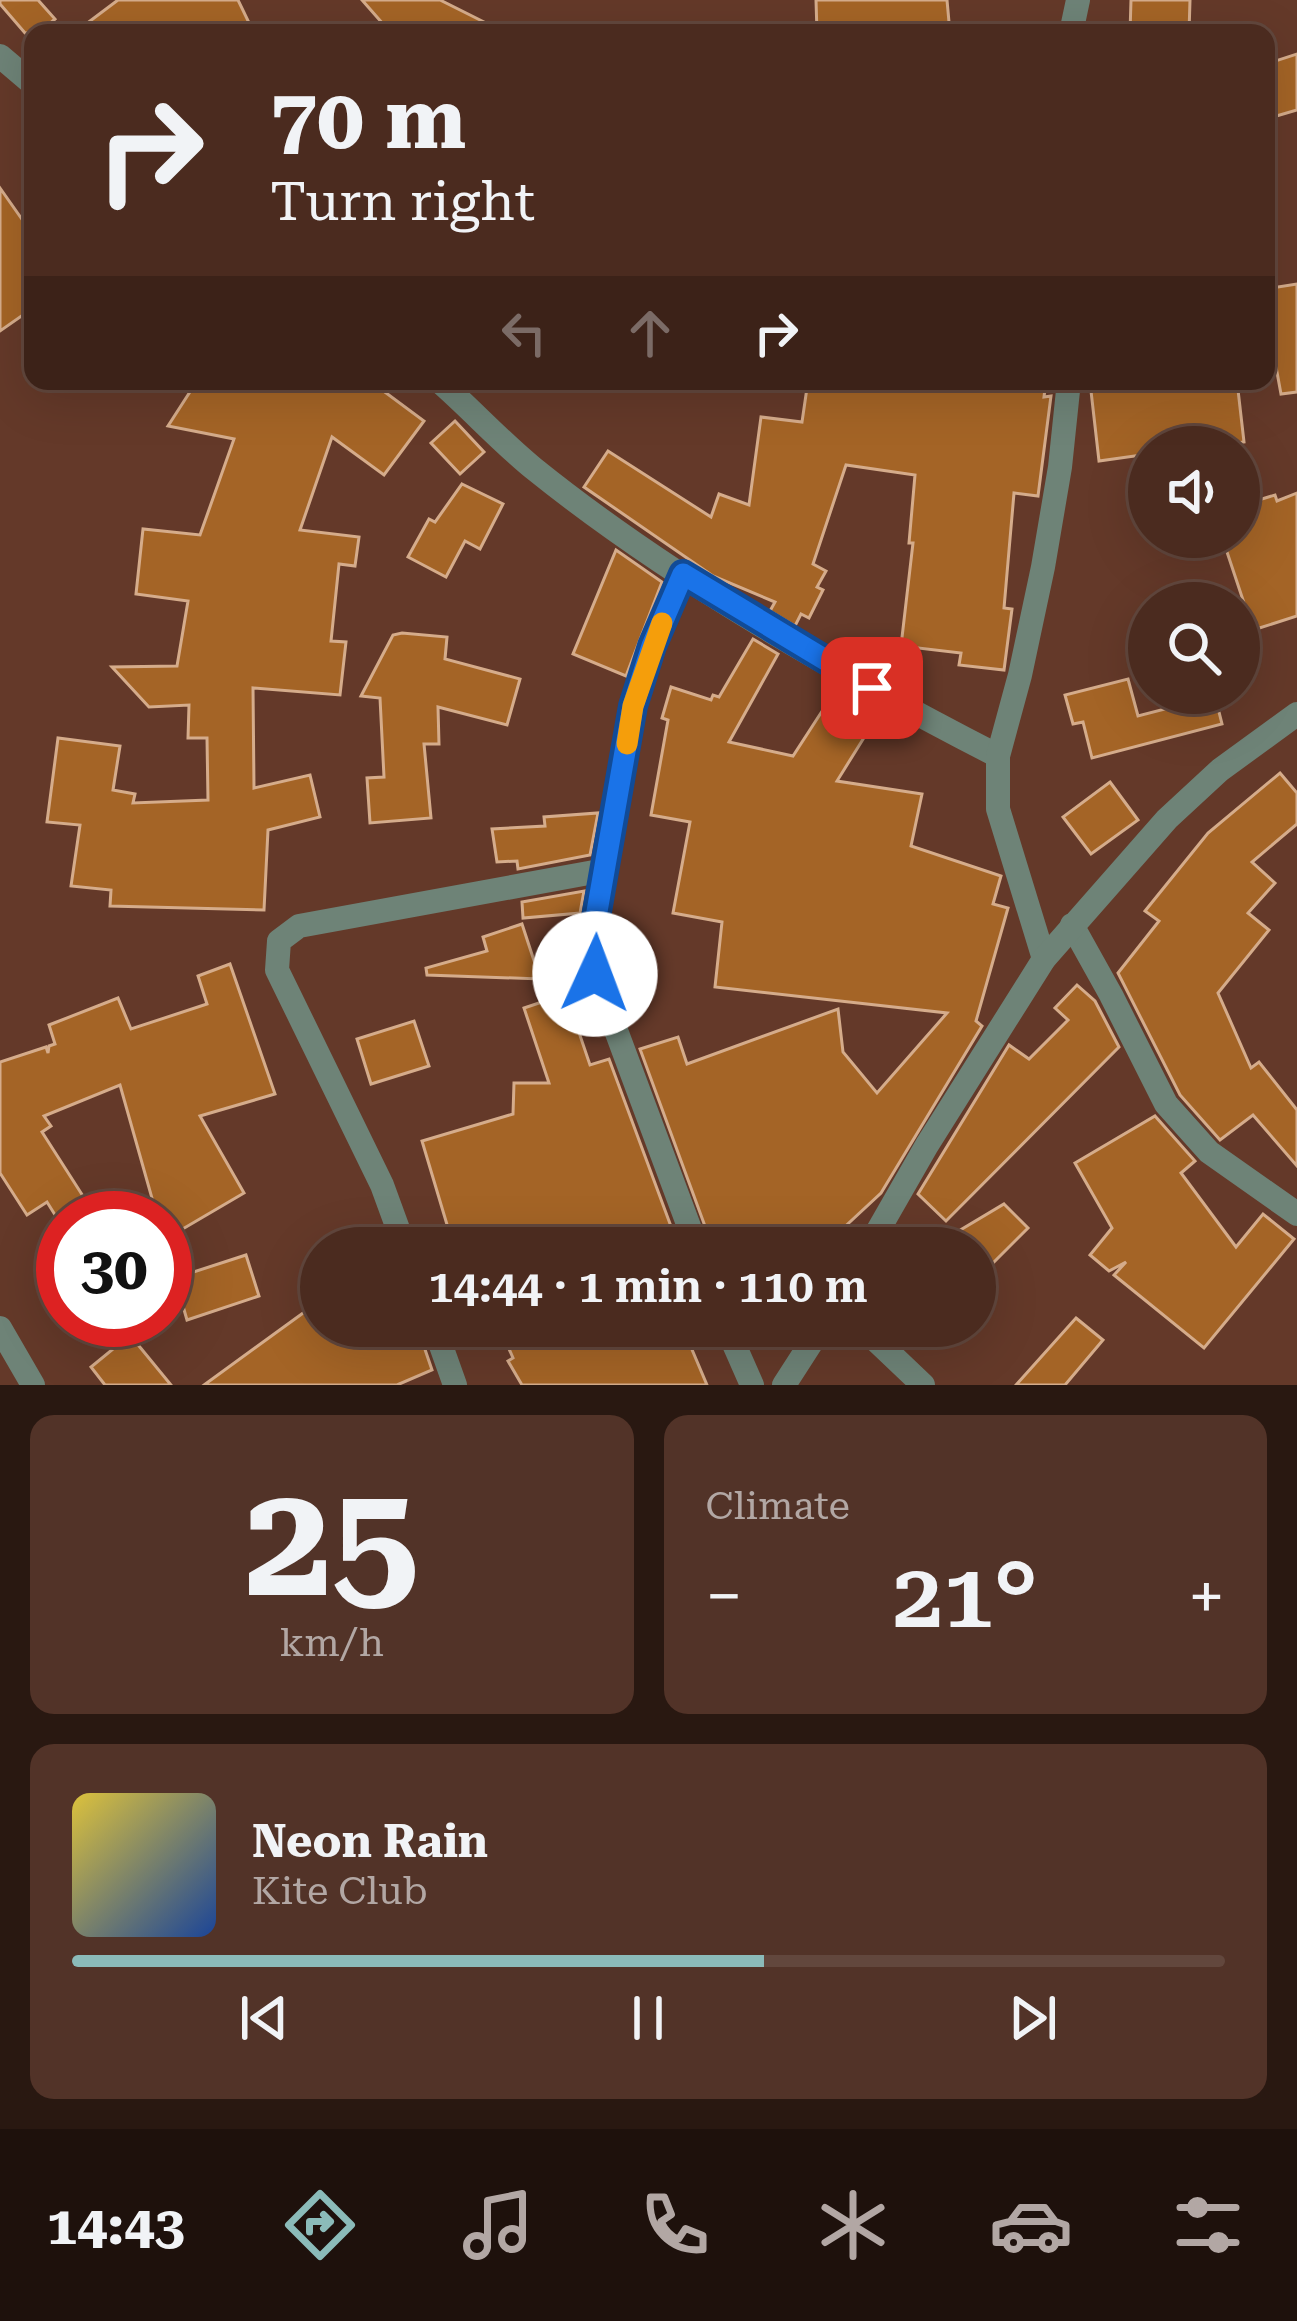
<!DOCTYPE html>
<meta charset="utf-8">
<style>
body{margin:0;font-family:"Roboto Serif",serif;background:#523328;color:#f1f3f6;height:100vh;display:flex;flex-direction:column;font-size:45px;white-space:nowrap}
*{box-sizing:border-box;margin:0}
p{font-size:39px;color:#b2a7a4}
.icon{flex:none;width:66px;height:66px;fill:none;stroke:currentColor;stroke-width:2;stroke-linecap:round;stroke-linejoin:round}
.map{position:relative;height:1385px;overflow:hidden}
.side{display:flex;flex-direction:column;gap:30px;padding:30px;background:#291811;flex:1}
.side>*{flex:none}
.guide{position:absolute;left:24px;top:24px;width:1251px;height:366px;border-radius:24px;box-shadow:0 12px 48px #0002,0 0 0 3px #62473d;background:#4b2b1f;color:#f1f3f6;overflow:hidden}
.fabs{position:absolute;left:1128px;top:426px;display:grid;gap:24px}
.fabs a{display:grid;place-items:center;width:132px;height:132px;border-radius:50%;background:#4b2b1f;box-shadow:0 12px 48px #0002,0 0 0 3px #62473d;font-size:60px}
.speed{position:absolute;left:36px;top:1191px;display:flex;gap:24px;font-size:60px;font-weight:700;text-align:center}
.speed>*{display:grid;place-content:center;width:156px;height:156px;border-radius:50%;background:#4b2b1f;box-shadow:0 12px 48px #0002,0 0 0 3px #62473d;line-height:1}
.speed .limit{border:18px solid #d22;background:#fff;color:#111}
.pin{position:absolute;display:grid;place-items:center;width:102px;height:102px;color:#fff;margin:-51px;border-radius:24px;box-shadow:0 6px 18px #0006}
.me{position:absolute;width:132px;margin:-66px;rotate:2deg;stroke-linejoin:round;filter:drop-shadow(0 0 9px #0008)}
.turn{display:flex;align-items:center;gap:42px;height:252px;padding:0 48px;font-size:54px}
.turn .icon{width:156px;height:156px;stroke-width:2.5}
.turn b{display:block;font-size:84px;line-height:102px}
.lanes{display:flex;align-items:center;height:114px;padding:0 48px;background:#0003;justify-content:center;gap:60px;direction:ltr}
.lanes .off{opacity:.35}
.big{font-size:90px;font-weight:600;line-height:1.1}
.side .tile{flex:1;display:flex;flex-direction:column;justify-content:center;gap:18px;min-width:0;padding:0 42px;border-radius:24px;background:#523328}
.side .dial{align-items:center;gap:0}
.dial b{font-size:156px;line-height:1}
.song{display:flex;align-items:center;gap:36px}
.cover{width:144px;height:144px;border-radius:18px;background:linear-gradient(135deg,hsl(50 70% 55%),hsl(220 70% 35%))}
.played{height:12px;border-radius:6px;background:linear-gradient(90deg,#8bbbb9 60%,#62473d 60%)}
.keys{display:flex;justify-content:space-around;direction:ltr}
.heat{display:flex;justify-content:space-between;align-items:center;font-size:66px;direction:ltr}
.side .tiles{flex:1;display:grid;gap:30px;grid-template-columns:1fr 1fr}
.tile:last-child{grid-column:span 2}
.trip{position:absolute;left:300px;top:1227px;width:696px;height:120px;border-radius:60px;background:#4b2b1f;box-shadow:0 12px 48px #0002,0 0 0 3px #62473d;font-weight:600;line-height:120px;text-align:center}
.menu{display:flex;height:192px;justify-content:space-around;align-items:center;background:#1e110c;color:#b2a7a4}
.menu .icon{width:84px;height:84px}
.menu .selected{color:#8bbbb9}
.menu b{font-size:54px;color:#f1f3f6}
.map>svg:first-child{display:block}
.building{fill:#a46426;stroke:#d5ac8b;stroke-width:3}
.lines{fill:none;stroke-linecap:round;stroke-linejoin:round}
.minor{stroke:#6e8377;stroke-width:24}
.route-casing{stroke:#114b97;stroke-width:30}
.route{stroke:#1a73e8;stroke-width:21}
.slow{stroke:#f59e0b;stroke-width:21}
</style>
<div class="map">
<svg width="1297" height="1385" viewBox="0 0 1297 1385">
<rect width="100%" height="100%" fill="#643929"/>
<g class="building">
<path d="M0,0h38l17,19 -16,14h-14l-25,-29z"/>
<path d="M118,0h120l16,33h-180z"/>
<path d="M362,0h78l66,33h-115z"/>
<path d="M816,0h131l3,33h-133z"/>
<path d="M1131,0h59l-1,33h-59z"/>
<path d="M1297,54v56l-31,9v-55z"/>
<path d="M0,188l33,47v73l-33,23z"/>
<path d="M1297,284v108l-16,2 -15,-82v-23z"/>
<path d="M197,381h173l54,40 -40,54 -52,-38 -32,93 59,7 -4,29 -16,-2 -8,77 15,1 -6,53 -87,-7 1,100 56,-13 10,42 -52,13 -4,80 -154,-4 1,-16 -40,-4 9,-61 -33,-3 11,-84 62,8 -7,44 22,4 -2,9 75,-3 -1,-62h-19l1,-33 -40,2 -37,-40 65,-1 11,-65 -52,-7 7,-65 57,6 34,-96 -66,-13z"/>
<path d="M808,381h238l-2,16 7,-1 -13,100 -24,-3 -10,115 8,1 -8,61 -45,-5 2,-12 -60,-7 12,-103h-4l6,-68 -69,-10 -33,99 13,7 -9,16 6,3 -14,28 -8,-4 -6,12 -25,-15 5,-9 -62,-26 -129,-89 24,-36 103,66 8,-23 30,11 12,-88 41,5z"/>
<path d="M1174,381h63l7,61 -38,5h-57v7l-50,7 -8,-70z"/>
<path d="M455,421l29,31 -24,22 -29,-31z"/>
<path d="M462,484l41,20 -23,45 -15,-8 -19,36 -38,-20 21,-38 6,3z"/>
<path d="M1297,493v123l-44,14 -31,-93h17v-31l36,-11 2,6z"/>
<path d="M616,550l46,32 -36,94 -53,-22z"/>
<path d="M402,633l45,4 -2,22 75,20 -13,46 -69,-18 1,37h-15l7,74 -61,5 -3,-45 17,-1 -4,-79 -19,-2 32,-61z"/>
<path d="M753,639l25,15 -49,88 64,14 35,-54 42,26 -33,53 85,13 -11,52 90,30 -8,28 15,4 -32,113 6,5 -101,167 -44,41 8,14h-132l-73,-199 38,-12 9,27 151,-55 5,43 34,41 70,-80 -232,-26 7,-65 -49,-9 17,-91 -39,-7 17,-95 -6,-2 9,-31 40,13 2,-5 6,2z"/>
<path d="M1128,679l10,37 77,-20 7,28 -130,34 -9,-36 -10,2 -8,-29z"/>
<path d="M1280,773l17,20v31l-45,38 23,21 -27,30 21,17 -51,63 33,75 8,-6 38,48v56l-44,-51 -33,25 -40,-45 -62,-122 41,-52 -14,-10 63,-78z"/>
<path d="M1110,782l28,38 -47,34 -28,-37z"/>
<path d="M598,813l-8,42 -72,14 -1,-8 -20,1 -5,-33 53,-3 -1,-9z"/>
<path d="M584,891l-4,22 -57,5 -1,-16z"/>
<path d="M522,924l18,55 -113,-4 -1,-7 61,-17 -4,-14z"/>
<path d="M230,964l45,130 -75,22 44,77 -75,44 -4,-7v-12l-8,-2 -37,-131 -76,31 7,10 -9,6 55,86h-40l-10,-16 -20,13 -27,-42v-111l46,-15 2,6 1,-7 6,-2 -6,-19 69,-27 13,31 76,-25 -9,-28z"/>
<path d="M1077,985l18,16 24,46 -173,174 -28,-27 91,-149 20,14 39,-39 -13,-12z"/>
<path d="M566,994l24,71 19,-6 70,189h-225l-32,-107 91,-27 1,-31h35l-25,-75z"/>
<path d="M414,1021l15,45 -58,18 -14,-45z"/>
<path d="M1155,1116l40,45 -14,12 55,74 27,-33 31,25 -90,109 -90,-73 12,-13 -17,9 -19,-16 22,-27 -37,-65z"/>
<path d="M1004,1204l24,24 -53,53v-33l-18,-16z"/>
<path d="M246,1255l13,41 -72,24 -12,-42z"/>
<path d="M310,1308l14,24 13,-6h80l15,44 -35,15h-193z"/>
<path d="M1076,1318l27,22 -38,45h-49z"/>
<path d="M499,1326h183l25,59h-185l-14,-24 5,-3z"/>
<path d="M130,1335l41,50h-66l-14,-18z"/>
</g>
<g class="lines">
<g class="minor">
<path d="M1071,33l7,-33"/>
<path d="M0,56l33,28"/>
<path d="M439,381c32,28 61,60 94,87 139,112 306,206 465,288"/>
<path d="M683,575l-30,72 -20,60 -41,233 3,34 102,274"/>
<path d="M1072,925l39,70 55,109 43,48 88,62"/>
<path d="M1044,959l-46,-150v-53l22,-81 23,-108 17,-100 9,-86"/>
<path d="M405,1248l-23,-63 -105,-215 2,-29 20,-15 306,-56"/>
<path d="M868,1248l59,-103 117,-186 123,-140 53,-49 77,-56"/>
<path d="M434,1326l21,59"/>
<path d="M726,1326l26,59"/>
<path d="M861,1326l62,59"/>
<path d="M0,1328l33,57"/>
<path d="M784,1385l38,-59"/>
</g>
</g>
<g class="lines">
<defs>
<path id="route" d="M595,974l-3,-34 41,-234 19,-60 31,-72 189,114"/>
</defs>
<use href="#route" class="route-casing"/>
<use href="#route" class="route"/>
<path class="slow" d="M627,744l6,-38 29,-83"/>
</g>
</svg>
<div class="fabs">
<a><svg class="icon" aria-label="sound" viewBox="0 0 24 24"><path d="M4 9h4l5-4v14l-5-4H4zM17 9q2 3 0 6"/></svg></a>
<a><svg class="icon" aria-label="search" viewBox="0 0 24 24"><circle cx="10" cy="10" r="6"/><path d="M15 15l6 6"/></svg></a>
</div>
<div class="speed"><div class="limit">30</div></div>
<div class="pin" style="left:872px;top:688px;background:#d93025"><svg class="icon" aria-label="arrive" viewBox="0 0 24 24"><path d="M6 21V4h12l-3 4 3 4H6"/></svg></div>
<svg class="me" style="left:595px;top:974px" viewBox="-20 -20 40 40"><circle r="19" fill="#fff"/><path d="M0-13L10 11 0 6-10 11z" fill="#1a73e8"/></svg>
<div class="trip">14:44 · 1 min · 110 m</div>
<div class="guide">
<div class="turn"><svg class="icon" aria-label="right" viewBox="0 0 24 24"><path d="M7 20v-9h11M14 6l5 5-5 5"/></svg><div><b>70 m</b>Turn right</div></div>
<div class="lanes"><svg class="icon off" aria-label="left" viewBox="0 0 24 24"><path d="M17 20v-9H6M10 6l-5 5 5 5"/></svg><svg class="icon off" aria-label="ahead" viewBox="0 0 24 24"><path d="M12 20V5M6 11l6-6 6 6"/></svg><svg class="icon" aria-label="right" viewBox="0 0 24 24"><path d="M7 20v-9h11M14 6l5 5-5 5"/></svg></div>
</div>
</div>
<section class="side">
<div class="tiles">
<div class="tile dial"><b>25</b><p>km/h</p></div>
<div class="tile"><p>Climate</p>
<div class="heat"><a>−</a><b class="big">21°</b><a>+</a></div>
</div>
<div class="tile">
<div class="song"><i class="cover"></i><div><b>Neon Rain</b><p>Kite Club</p></div></div>
<div class="played"></div>
<div class="keys"><svg class="icon" aria-label="previous" viewBox="0 0 24 24"><path d="M18 5L8 12l10 7zM5 5v14"/></svg><svg class="icon" aria-label="pause" viewBox="0 0 24 24"><path d="M8 5v14M16 5v14"/></svg><svg class="icon" aria-label="next" viewBox="0 0 24 24"><path d="M6 5l10 7-10 7zM19 5v14"/></svg></div>
</div>
</div>
</section>
<nav class="menu">
<b>14:43</b>
<svg class="icon selected" aria-label="directions" viewBox="0 0 24 24"><path d="M12 3l9 9-9 9-9-9zM9 14v-3h6M13 9l2 2-2 2"/></svg>
<svg class="icon" aria-label="music" viewBox="0 0 24 24"><path d="M9 18V5l10-2v13"/><circle cx="6" cy="18" r="3"/><circle cx="16" cy="16" r="3"/></svg>
<svg class="icon" aria-label="phone" viewBox="0 0 24 24"><path d="M5 4h4l2 5-3 2q2 4 5 5l2-3 5 2v4C11 20 4 13 5 4z"/></svg>
<svg class="icon" aria-label="climate" viewBox="0 0 24 24"><path d="M12 3v18M4 7l16 10M4 17L20 7"/></svg>
<svg class="icon" aria-label="car" viewBox="0 0 24 24"><path d="M5 17H2v-5l4-1 3-4h7l3 4 3 1v5h-3M9 17h6M6 11h13"/><circle cx="7" cy="17" r="2"/><circle cx="17" cy="17" r="2"/></svg>
<svg class="icon" aria-label="filters" viewBox="0 0 24 24"><path d="M4 7h16M4 17h16"/><circle cx="9" cy="7" r="2"/><circle cx="15" cy="17" r="2"/></svg>
</nav>
